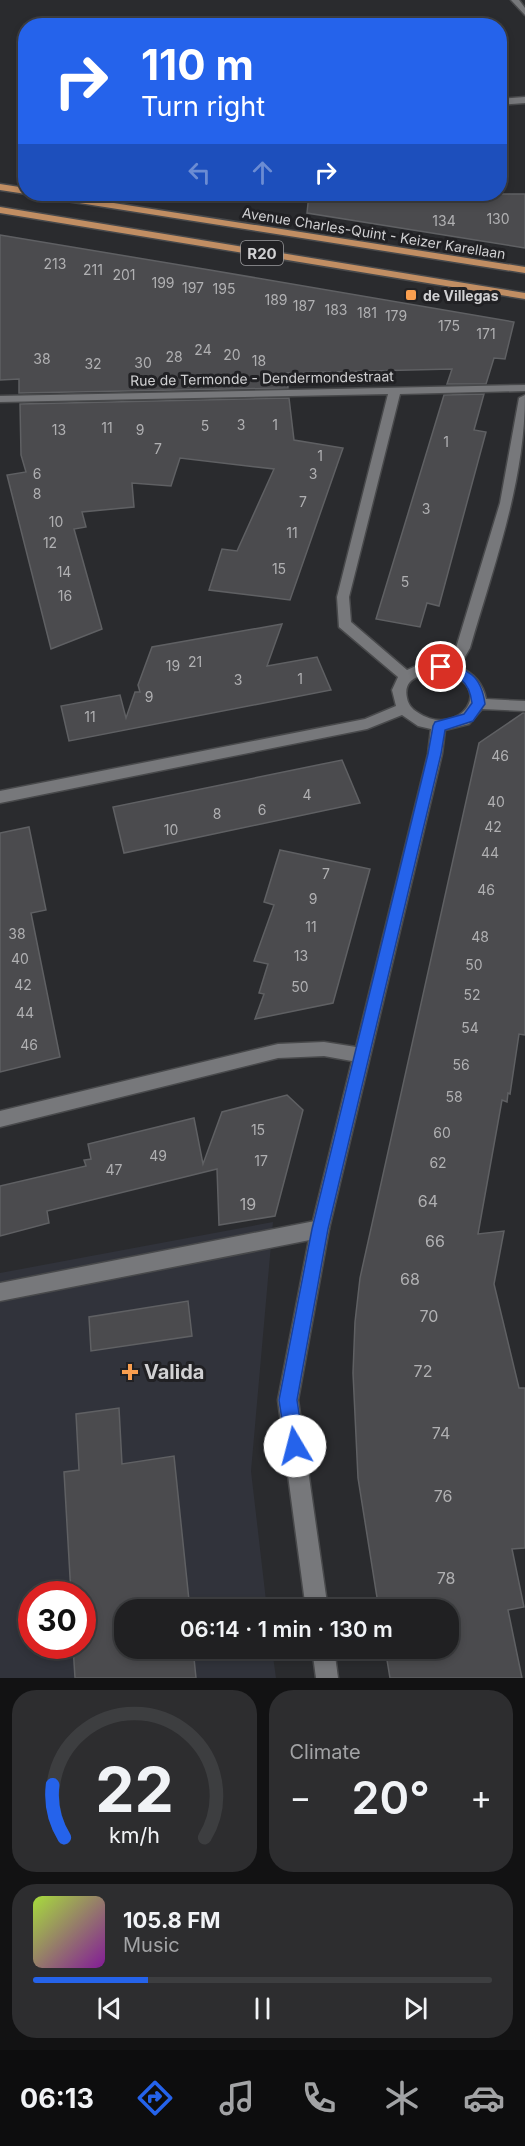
<!DOCTYPE html>
<meta charset="utf-8">
<style>
body{margin:0;font-family:Inter,sans-serif;background:#2d2d2f;color:#f1f3f6;height:100vh;display:flex;flex-direction:column;font-size:22px;white-space:nowrap}
*{box-sizing:border-box;margin:0}
p{font-size:20px;color:#a2a3a5}
.icon{flex:none;width:33px;height:33px;fill:none;stroke:currentColor;stroke-width:2;stroke-linecap:round;stroke-linejoin:round}
.map{position:relative;height:1678px;overflow:hidden}
.details{display:flex;flex-direction:column;gap:12px;padding:12px;background:#121213;flex:1}
.details>*{flex:none}
.top-card{position:absolute;left:18px;top:18px;width:489px;height:183px;border-radius:24px;box-shadow:0 3px 9px #0003,0 0 0 2px #3d3e40;background:#2563eb;color:#fff;overflow:hidden}
.speed{position:absolute;left:18px;top:1581px;display:flex;gap:12px;font-size:30px;font-weight:700;text-align:center}
.speed>*{display:grid;place-content:center;width:78px;height:78px;border-radius:50%;background:#202022;box-shadow:0 3px 9px #0003,0 0 0 2px #3d3e40;line-height:1}
.speed .limit{border:9px solid #d22;background:#fff;color:#111}
.pin{position:absolute;display:grid;place-items:center;width:51px;height:51px;color:#fff;margin:-26px;border:3px solid #fff;border-radius:50%;box-shadow:0 2px 6px #0007}
.me{position:absolute;width:66px;margin:-33px;rotate:352deg;stroke-linejoin:round;filter:drop-shadow(0 0 4px #0008)}
.turn{display:flex;align-items:center;gap:21px;height:126px;padding:0 24px;font-size:27px}
.turn .icon{width:78px;height:78px;stroke-width:2.5}
.turn b{display:block;font-size:42px;line-height:51px}
.lanes{display:flex;align-items:center;height:57px;padding:0 24px;background:#0003;justify-content:center;gap:30px;direction:ltr}
.lanes .off{opacity:.35}
.big{font-size:45px;font-weight:600;line-height:1.1}
.details .card{flex:1;display:flex;flex-direction:column;justify-content:center;gap:9px;min-width:0;padding:0 21px;border-radius:24px;background:#2d2d2f}
.details .dial{align-items:center;gap:0}
.dial svg{height:156px;overflow:visible;fill:none;stroke:#3d3e40;stroke-width:7;stroke-linecap:round;text-anchor:middle}
.dial text{fill:#f1f3f6;stroke:none}
.song{display:flex;align-items:center;gap:18px}
.cover{width:72px;height:72px;border-radius:9px;background:linear-gradient(135deg,hsl(80 70% 55%),hsl(290 70% 35%))}
.played{height:6px;border-radius:3px;background:linear-gradient(90deg,#2563eb 25%,#3d3e40 25%)}
.keys{display:flex;justify-content:space-around;direction:ltr}
.heat{display:flex;justify-content:space-between;align-items:center;font-size:33px;direction:ltr}
.details .tiles{flex:1;display:grid;gap:12px;grid-template-columns:1fr 1fr}
.card:last-child{grid-column:span 2}
.trip{position:absolute;left:114px;top:1599px;width:345px;height:60px;border-radius:24px;background:#202022;box-shadow:0 3px 9px #0003,0 0 0 2px #3d3e40;font-weight:600;line-height:60px;text-align:center}
.dock{display:flex;height:96px;justify-content:space-around;align-items:center;background:#0d0d0e;color:#a2a3a5}
.dock .icon{width:42px;height:42px}
.dock .on{color:#2563eb}
.dock b{font-size:27px;color:#f1f3f6}
.map>svg:first-child{display:block}
.built{fill:#31333b;fill-rule:evenodd}
.building{fill:#4b4b4e;stroke:#5f6063;stroke-width:1.5}
.lines{fill:none;stroke-linecap:round;stroke-linejoin:round}
.service-casing{stroke:#48494b;stroke-width:3}
.minor-casing{stroke:#48494b;stroke-width:3}
.primary-casing{stroke:#48494b;stroke-width:3}
.service{fill:#77787b;fill-rule:evenodd}
.minor{fill:#77787b;fill-rule:evenodd}
.primary{fill:#c18e63;fill-rule:evenodd}
.route{fill:#2563eb;stroke:#184099;stroke-width:1.5}
.poi-dot{fill:#fa9f4f;stroke:#212124;stroke-width:2}
.labels{text-anchor:middle;dominant-baseline:central;stroke-width:6;stroke-linejoin:round;paint-order:stroke}
.number-label{font-size:14px;fill:#b0b0b2}
.far-street-label{font-size:14px;fill:#d1d1d3;stroke:#212124}
.far-poi-label{font-size:14px;font-weight:bold;fill:#d1d1d3;stroke:#212124;text-anchor:start}
.shield{fill:#212124;stroke:#9c9c9e;stroke-width:1.5}
.shield-label{font-size:15px;font-weight:bold;fill:#d1d1d3}
.near-number-label{font-size:16px;fill:#b0b0b2}
.near-poi-label{font-size:20px;font-weight:bold;fill:#d1d1d3;stroke:#212124;text-anchor:start}
</style>
<div class="map">
<svg width="525" height="1678" viewBox="0 0 525 1678">
<rect width="100%" height="100%" fill="#2a2b2e"/>
<path class="built" d="M273,1222l-22,249 16,138 -143,1v38l148,1 4,29h-276v-405zM32,1594h50v52h-50z"/>
<g class="building">
<path d="M309,194h216v54l-218,-35z"/>
<path d="M0,235l210,35 304,52 -9,37 -11,-1 -8,26h-39l5,-15 -165,4 1,15 -269,5v-14l-19,1z"/>
<path d="M484,394l-10,36 12,2 -47,174 -12,-3 -7,24 -44,-8 68,-224z"/>
<path d="M289,398l5,42 49,8 -53,152 -81,-10 13,-41 15,2 37,-82 -94,-11 -9,28 -39,-3 2,24 -52,5 4,15 -12,2 28,100 -51,20 -44,-174 19,-3 -5,-17 -1,-51z"/>
<path d="M282,624l-15,42 50,-9 14,33 -262,51 -8,-35 59,-11 6,23 9,-26h5l-2,-7 14,-38z"/>
<path d="M523,713h2v322l-6,-1 -9,60 -2,-1 -1,9 -5,-2 -24,134 26,-3 -10,53 25,104h6v160l-13,1 12,58 -16,3 14,68h-132l-5,-30h63v-38h-69l-21,-132 -5,-105 2,-51 5,-44 119,-535z"/>
<path d="M342,760l18,43 -236,50 -11,-46z"/>
<path d="M29,827l17,83 -15,3 29,144 -60,15v-239z"/>
<path d="M280,850l90,19 -37,134 -78,16 9,-25 -5,-1 9,-29 -14,-3 20,-56 -10,-3z"/>
<path d="M287,1095l16,15 -28,106 -56,9 -2,-56 -170,42 2,12 -49,13v-50l86,-20 -2,-6 7,-1 -3,-15 106,-26 9,46 19,-52z"/>
<path d="M188,1301l4,35 -101,15 -2,-34z"/>
<path d="M119,1408l3,56 52,-8 16,154h-66v38h69l3,30h-121l-2,-32h9v-52h-11l-7,-122 15,-2 -3,-56z"/>
</g>
<g class="lines">
<defs>
<g id="service">
<path d="M525,97v6l-25,2v-6z"/>
<path d="M320,1220l6,3 3,6 -3,6 -6,3 -320,63v-18z"/>
</g>
<g id="minor">
<path d="M511,0h8l6,8v7z"/>
<path d="M525,385v6l-125,3 -51,203 2,25 56,48 11,-5 29,-2 9,-15 44,-145 19,-105 6,-3c0,87 -31,170 -55,253l-11,19c14,6 24,17 27,32l39,2v10l-43,-2 -13,15 -24,6 -3,24 -113,475 -31,171 30,210h-22l-28,-210 33,-171 41,-168 -28,-5 -46,2 -278,69v-16l278,-67 46,-2 32,5 72,-293 3,-25 -13,-3 -16,-11 -35,14 -367,74v-12l365,-72 31,-13 -4,-16 6,-13 -59,-50 -2,-30 51,-203 -388,8v-6zM441,672c59,12 18,69 -24,40 -5,-3 -9,-8 -10,-14 -5,-22 18,-24 34,-26z"/>
<path d="M312,1648h22l4,30h-22z"/>
</g>
<g id="primary">
<path d="M0,184l26,4v6h2h-2l-26,-4z"/>
<path d="M37,194h19l469,73v6l-484,-76z"/>
<path d="M0,207l525,86v6l-525,-86z"/>
</g>
</defs>
<use href="#service" class="service-casing"/>
<use href="#minor" class="minor-casing"/>
<use href="#primary" class="primary-casing"/>
<use href="#service" class="service"/>
<use href="#minor" class="minor"/>
<use href="#primary" class="primary"/>
</g>
<path class="route" d="M441,662c27,8 40,12 44,42l-12,17 -28,9 -4,24 -113,475 -31,171 7,46 -3,7 -6,2 -7,-2 -2,-7 -7,-46 33,-171 116,-475 5,-28 2,-4 29,-8 8,-11c-3,-24 -14,-27 -35,-33l-2,-3 2,-3z"/>
<g class="poi-dot">
<rect x="405" y="289" width="12" height="12" rx="3"/>
<path d="M127 1363h6v6h6v6h-6v6h-6v-6h-6v-6h6z"/>
</g>
<g class="labels">
<g class="number-label">
<text x="498" y="218">130</text>
<text x="444" y="220">134</text>
<text x="55" y="263">213</text>
<text x="93" y="269">211</text>
<text x="124" y="274">201</text>
<text x="163" y="282">199</text>
<text x="193" y="287">197</text>
<text x="224" y="288">195</text>
<text x="276" y="299">189</text>
<text x="304" y="305">187</text>
<text x="336" y="309">183</text>
<text x="367" y="312">181</text>
<text x="396" y="315">179</text>
<text x="449" y="325">175</text>
<text x="486" y="333">171</text>
<text x="203" y="349">24</text>
<text x="232" y="354">20</text>
<text x="174" y="356">28</text>
<text x="42" y="358">38</text>
<text x="259" y="360">18</text>
<text x="143" y="362">30</text>
<text x="93" y="363">32</text>
<text x="241" y="424">3</text>
<text x="275" y="424">1</text>
<text x="205" y="425">5</text>
<text x="107" y="427">11</text>
<text x="59" y="429">13</text>
<text x="140" y="429">9</text>
<text x="446" y="441">1</text>
<text x="158" y="448">7</text>
<text x="320" y="455">1</text>
<text x="37" y="473">6</text>
<text x="313" y="473">3</text>
<text x="37" y="493">8</text>
<text x="303" y="501">7</text>
<text x="426" y="508">3</text>
<text x="56" y="521">10</text>
<text x="292" y="532">11</text>
<text x="50" y="542">12</text>
<text x="279" y="568">15</text>
<text x="64" y="571">14</text>
<text x="405" y="581">5</text>
<text x="65" y="595">16</text>
<text x="195" y="661">21</text>
<text x="173" y="665">19</text>
<text x="300" y="678">1</text>
<text x="238" y="679">3</text>
<text x="149" y="696">9</text>
<text x="90" y="716">11</text>
<text x="500" y="755">46</text>
<text x="307" y="794">4</text>
<text x="496" y="801">40</text>
<text x="262" y="809">6</text>
<text x="217" y="813">8</text>
<text x="493" y="826">42</text>
<text x="171" y="829">10</text>
<text x="490" y="852">44</text>
<text x="326" y="873">7</text>
<text x="486" y="889">46</text>
<text x="313" y="898">9</text>
<text x="311" y="926">11</text>
<text x="17" y="933">38</text>
<text x="480" y="936">48</text>
<text x="301" y="955">13</text>
<text x="20" y="958">40</text>
<text x="474" y="964">50</text>
<text x="23" y="984">42</text>
<text x="300" y="986">50</text>
<text x="472" y="994">52</text>
<text x="25" y="1012">44</text>
<text x="470" y="1027">54</text>
<text x="29" y="1044">46</text>
<text x="461" y="1064">56</text>
<text x="454" y="1096">58</text>
<text x="258" y="1129">15</text>
<text x="442" y="1132">60</text>
<text x="158" y="1155">49</text>
<text x="261" y="1160">17</text>
<text x="438" y="1162">62</text>
<text x="114" y="1169">47</text>
</g>
<g class="far-street-label">
<text transform="translate(374 233) rotate(9)">Avenue Charles-Quint - Keizer Karellaan</text>
<text transform="translate(262 378) rotate(-1)">Rue de Termonde - Dendermondestraat</text>
</g>
<g class="far-poi-label">
<text x="423" y="295">de Villegas</text>
</g>
<rect class="shield" x="241" y="241" width="42" height="24" rx="4.5"/>
<g class="shield-label">
<text x="262" y="253">R20</text>
</g>
<g class="near-number-label">
<text x="428" y="1201">64</text>
<text x="248" y="1204">19</text>
<text x="435" y="1241">66</text>
<text x="410" y="1279">68</text>
<text x="429" y="1316">70</text>
<text x="423" y="1371">72</text>
<text x="441" y="1433">74</text>
<text x="443" y="1496">76</text>
<text x="446" y="1578">78</text>
</g>
<g class="near-poi-label">
<text x="144" y="1372">Valida</text>
</g>
</g>
</svg>
<div class="speed"><div class="limit">30</div></div>
<div class="pin" style="left:441px;top:667px;background:#d93025"><svg class="icon" aria-label="arrive" viewBox="0 0 24 24"><path d="M6 21V4h12l-3 4 3 4H6"/></svg></div>
<svg class="me" style="left:295px;top:1446px" viewBox="-20 -20 40 40"><circle r="19" fill="#fff"/><path d="M0-13L10 11 0 6-10 11z" fill="#2563eb"/></svg>
<div class="trip">06:14 · 1 min · 130 m</div>
<div class="top-card">
<div class="turn"><svg class="icon" aria-label="right" viewBox="0 0 24 24"><path d="M7 20v-9h11M14 6l5 5-5 5"/></svg><div><b>110 m</b>Turn right</div></div>
<div class="lanes"><svg class="icon off" aria-label="left" viewBox="0 0 24 24"><path d="M17 20v-9H6M10 6l-5 5 5 5"/></svg><svg class="icon off" aria-label="ahead" viewBox="0 0 24 24"><path d="M12 20V5M6 11l6-6 6 6"/></svg><svg class="icon" aria-label="right" viewBox="0 0 24 24"><path d="M7 20v-9h11M14 6l5 5-5 5"/></svg></div>
</div>
</div>
<section class="details">
<div class="tiles">
<div class="card dial"><svg viewBox="0 0 100 80">
<path d="M14 69A42 42 0 1 1 86 69"/>
<path d="M14 69A42 42 0 0 1 8 42" stroke="#2563eb"/>
<text x="50" y="56" font-size="32" font-weight="700">22</text>
<text x="50" y="72" font-size="11">km/h</text>
</svg></div>
<div class="card"><p>Climate</p>
<div class="heat"><a>−</a><b class="big">20°</b><a>+</a></div>
</div>
<div class="card">
<div class="song"><i class="cover"></i><div><b>105.8 FM</b><p>Music</p></div></div>
<div class="played"></div>
<div class="keys"><svg class="icon" aria-label="previous" viewBox="0 0 24 24"><path d="M18 5L8 12l10 7zM5 5v14"/></svg><svg class="icon" aria-label="pause" viewBox="0 0 24 24"><path d="M8 5v14M16 5v14"/></svg><svg class="icon" aria-label="next" viewBox="0 0 24 24"><path d="M6 5l10 7-10 7zM19 5v14"/></svg></div>
</div>
</div>
</section>
<nav class="dock">
<b>06:13</b>
<svg class="icon on" aria-label="directions" viewBox="0 0 24 24"><path d="M12 3l9 9-9 9-9-9zM9 14v-3h6M13 9l2 2-2 2"/></svg>
<svg class="icon" aria-label="music" viewBox="0 0 24 24"><path d="M9 18V5l10-2v13"/><circle cx="6" cy="18" r="3"/><circle cx="16" cy="16" r="3"/></svg>
<svg class="icon" aria-label="phone" viewBox="0 0 24 24"><path d="M5 4h4l2 5-3 2q2 4 5 5l2-3 5 2v4C11 20 4 13 5 4z"/></svg>
<svg class="icon" aria-label="climate" viewBox="0 0 24 24"><path d="M12 3v18M4 7l16 10M4 17L20 7"/></svg>
<svg class="icon" aria-label="car" viewBox="0 0 24 24"><path d="M5 17H2v-5l4-1 3-4h7l3 4 3 1v5h-3M9 17h6M6 11h13"/><circle cx="7" cy="17" r="2"/><circle cx="17" cy="17" r="2"/></svg>
</nav>
